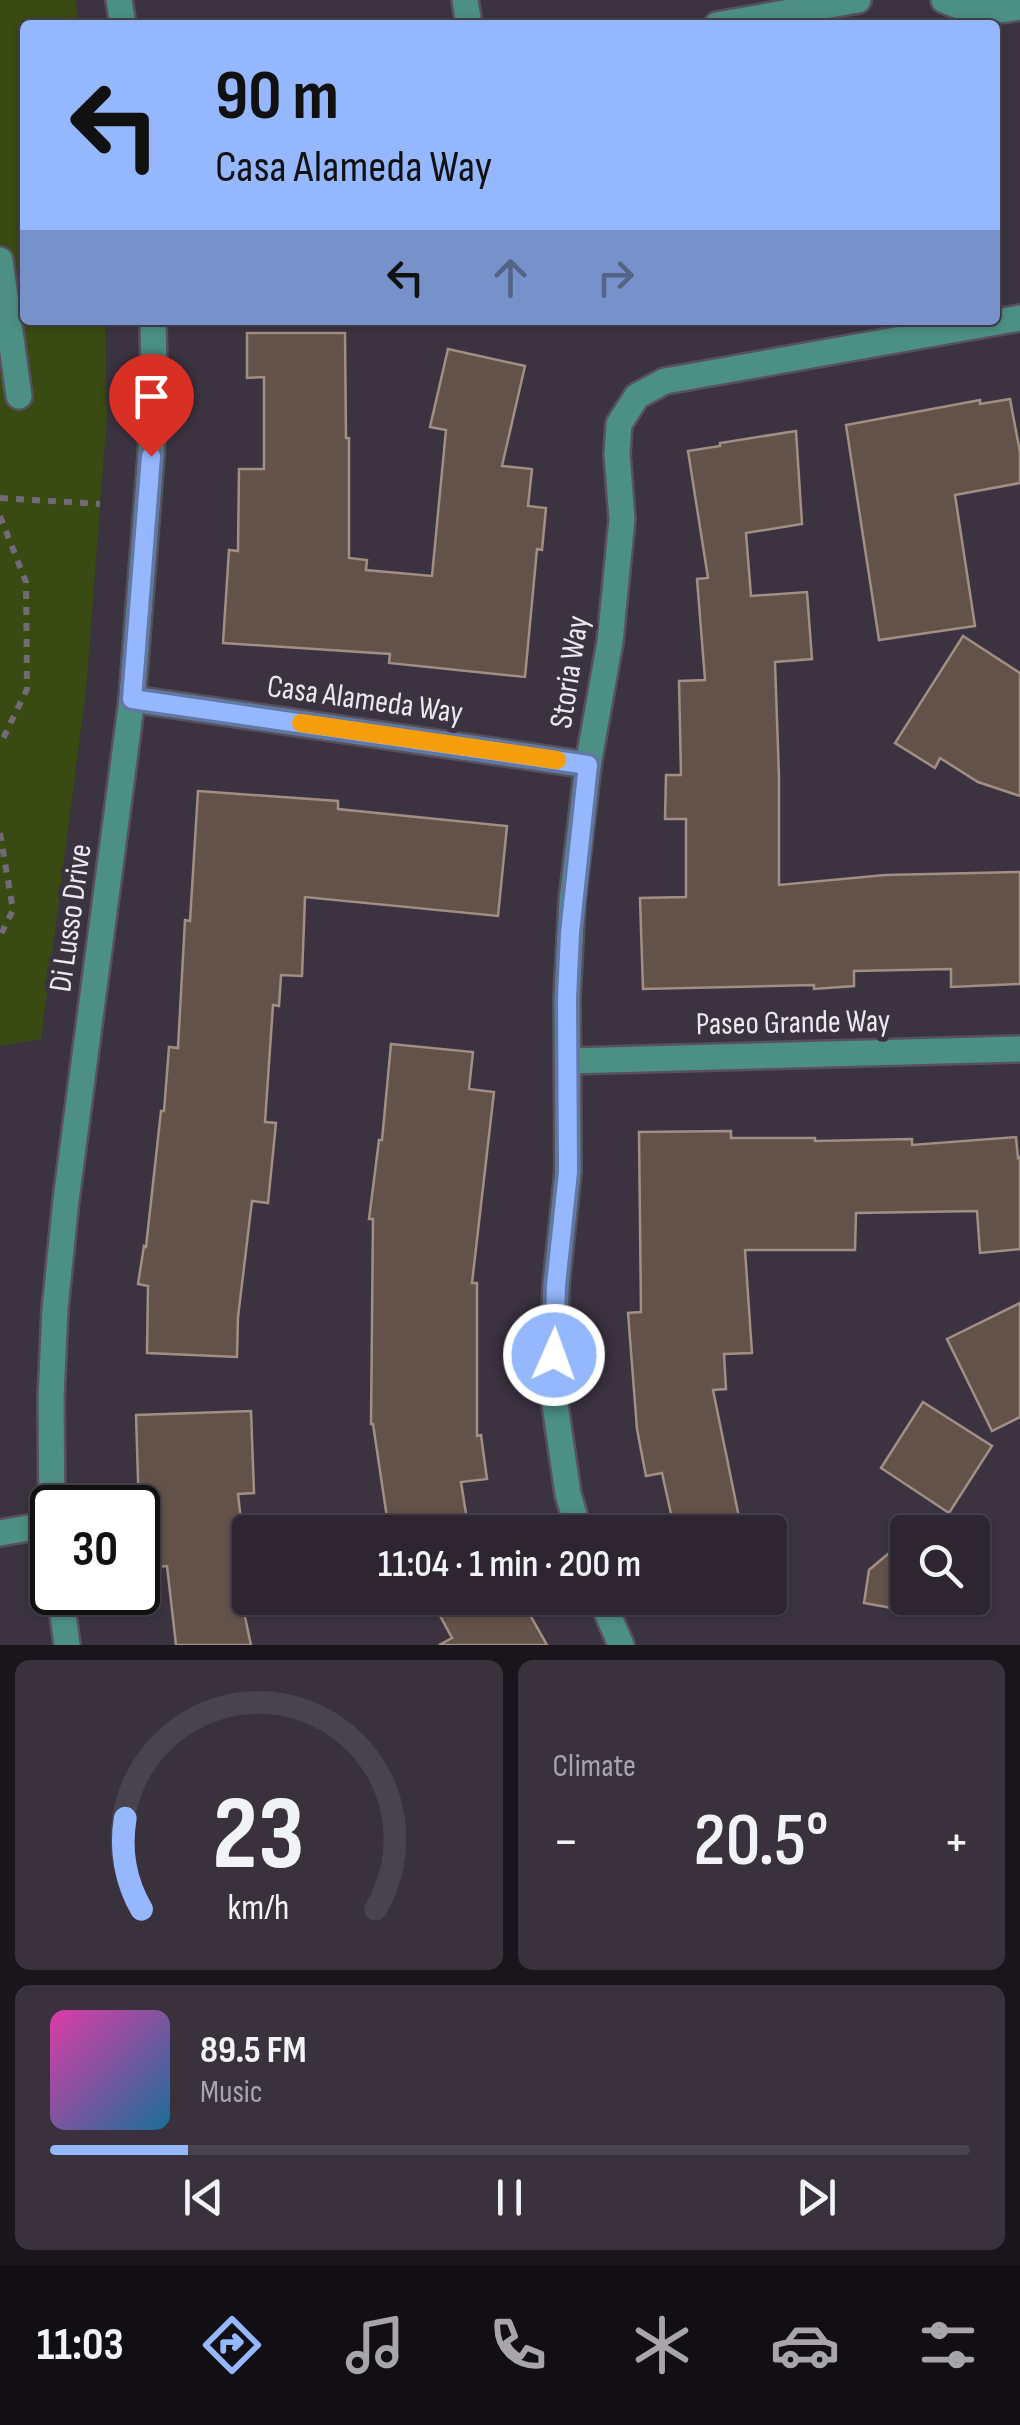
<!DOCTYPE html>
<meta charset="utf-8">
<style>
body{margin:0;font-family:"Sofia Sans Condensed",sans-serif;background:#39323d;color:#f1f3f6;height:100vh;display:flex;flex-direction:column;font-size:38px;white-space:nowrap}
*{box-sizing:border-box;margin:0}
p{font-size:32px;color:#a7a5ab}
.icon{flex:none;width:55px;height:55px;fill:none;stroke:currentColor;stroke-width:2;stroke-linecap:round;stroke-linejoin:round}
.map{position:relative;height:1645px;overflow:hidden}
.side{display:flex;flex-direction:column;gap:15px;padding:15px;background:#19151b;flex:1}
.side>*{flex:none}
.guide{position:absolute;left:20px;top:20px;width:980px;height:305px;border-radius:10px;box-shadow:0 2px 8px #0004,0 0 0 2px #48434d;background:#95b7fd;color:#111;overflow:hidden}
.buttons{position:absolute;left:890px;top:1515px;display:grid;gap:20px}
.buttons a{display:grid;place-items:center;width:100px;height:100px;border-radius:10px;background:#2d2631;box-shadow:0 2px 8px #0004,0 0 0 2px #48434d;font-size:50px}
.speed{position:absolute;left:30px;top:1485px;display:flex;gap:20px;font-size:50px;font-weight:700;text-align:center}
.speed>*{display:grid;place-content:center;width:130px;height:130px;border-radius:50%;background:#2d2631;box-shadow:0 2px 8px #0004,0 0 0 2px #48434d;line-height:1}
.speed .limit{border:5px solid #111;border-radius:15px;background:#fff;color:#111}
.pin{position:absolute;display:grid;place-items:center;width:85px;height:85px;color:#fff;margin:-102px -42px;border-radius:50% 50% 50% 0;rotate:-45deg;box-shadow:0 0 10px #0007}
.pin .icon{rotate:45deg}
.me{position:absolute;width:110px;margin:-55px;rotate:2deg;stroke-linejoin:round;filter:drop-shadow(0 0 8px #0008)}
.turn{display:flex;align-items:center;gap:35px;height:210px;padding:0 30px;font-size:45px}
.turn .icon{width:130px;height:130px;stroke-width:2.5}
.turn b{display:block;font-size:70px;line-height:85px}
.lanes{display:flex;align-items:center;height:95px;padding:0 30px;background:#0003;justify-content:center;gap:50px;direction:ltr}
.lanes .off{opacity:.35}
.big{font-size:75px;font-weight:600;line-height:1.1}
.side .tile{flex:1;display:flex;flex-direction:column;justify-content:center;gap:15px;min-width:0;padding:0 35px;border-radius:15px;background:#39323d}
.side .dial{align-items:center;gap:0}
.dial svg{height:260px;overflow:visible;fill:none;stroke:#48434d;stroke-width:7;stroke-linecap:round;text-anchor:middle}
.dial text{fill:#f1f3f6;stroke:none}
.song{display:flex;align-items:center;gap:30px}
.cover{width:120px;height:120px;border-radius:15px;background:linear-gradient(135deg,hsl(320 70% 55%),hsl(200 70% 35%))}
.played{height:10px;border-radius:5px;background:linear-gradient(90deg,#95b7fd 15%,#48434d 15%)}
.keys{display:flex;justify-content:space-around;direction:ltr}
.heat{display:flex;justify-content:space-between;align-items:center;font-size:55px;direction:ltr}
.side .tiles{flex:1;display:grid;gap:15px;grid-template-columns:1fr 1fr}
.tile:last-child{grid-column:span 2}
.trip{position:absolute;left:232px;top:1515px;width:555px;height:100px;border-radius:10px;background:#2d2631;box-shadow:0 2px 8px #0004,0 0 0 2px #48434d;font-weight:600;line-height:100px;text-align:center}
.dock{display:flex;height:160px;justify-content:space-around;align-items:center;background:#120f14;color:#a7a5ab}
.dock .icon{width:70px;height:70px}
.dock .active{color:#95b7fd}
.dock b{font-size:45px;color:#f1f3f6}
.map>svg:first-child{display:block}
.green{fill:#394a12}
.building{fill:#635249;stroke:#a18e84;stroke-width:2.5}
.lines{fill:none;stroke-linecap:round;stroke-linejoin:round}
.minor-casing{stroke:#58505d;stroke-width:30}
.path{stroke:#726a77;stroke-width:6;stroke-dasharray:8 8;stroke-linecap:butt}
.minor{stroke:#4c8f83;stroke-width:25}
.route-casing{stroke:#6177a4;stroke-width:25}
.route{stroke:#95b7fd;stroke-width:18}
.slow{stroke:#f59e0b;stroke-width:18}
.labels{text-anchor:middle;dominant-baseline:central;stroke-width:10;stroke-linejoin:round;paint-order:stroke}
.street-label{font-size:32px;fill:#ece7f0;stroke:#3c3341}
</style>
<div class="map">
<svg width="1020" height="1645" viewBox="0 0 1020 1645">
<rect width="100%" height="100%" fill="#3c3341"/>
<path class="green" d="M0,0h75l4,25h-54v295h80l2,96 -21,274 -45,349 -41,7z"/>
<g class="building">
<path d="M247,333h98l1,105h3v120l18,2 -1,10 66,6 14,-146 -16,-3 18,-78 77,17 -23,100 30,3 -4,37 18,2 -4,42 -5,-1 -12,128 -136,-14 1,-9 -167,-11 6,-93 9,1 1,-82h25v-92l-17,1z"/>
<path d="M1010,399l10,53v31l-65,12 20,131 -96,14 -33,-215 134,-25v4z"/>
<path d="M796,431l6,93 -56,9 5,63 56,-4 5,67 -37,3 4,115v108l106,-10 135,-3v112l-69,3v-18l-97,2v15l-40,3v-4l-171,4 -3,-91 46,-1v-78h-21l1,-44h15l-2,-94 26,-1 -8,-101 11,-1 -20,-127 32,-5v-3z"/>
<path d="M963,636l57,37v123l-42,-14 -38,-24 -5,10 -40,-25z"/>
<path d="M198,791l140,10v8l169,17 -9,90 -193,-19 -3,79 -21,-1 -2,31 -6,-1 -8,117 11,1 -8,80 -16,-2 -14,116 -1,40 -90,-4 1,-67 -10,-2 6,-38 2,1 15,-136h3l5,-64 9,1 7,-128 5,1z"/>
<path d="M391,1044l82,8 -4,37 25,3 -22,191h5v153l4,-1 6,44 -26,3 6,38 -78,11 -16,-107h-2l2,-205h-4l10,-79h3z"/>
<path d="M731,1131v7h84v3l97,-2v6l104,-8 2,21 2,-1v92l-40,4 -3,-42 -121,2 -1,37h-110l7,103 -28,1 2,35 -13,1 29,142h-67l-13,-59 -16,3 -9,-47 -9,-116 13,-1 -2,-180z"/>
<path d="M1020,1303v114l-28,14 -45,-92z"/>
<path d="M923,1402l69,44 -43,67 -68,-45z"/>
<path d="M251,1411l3,82 -16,1 12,108 -8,1 9,42h-75l-9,-79 -21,2 -7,-58 -3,-95z"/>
<path d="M908,1537v74l-44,-8 5,-33z"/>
<path d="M464,1598h30l7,12 20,-11 26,46h-108l13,-7 -14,-26z"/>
</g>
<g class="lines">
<defs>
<g id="minor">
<path d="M119,0l4,25"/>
<path d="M465,0l4,25"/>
<path d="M944,0c25,12 49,12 76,7"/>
<path d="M717,25l141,-25"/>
<path d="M0,260l19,136"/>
<path d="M132,699l456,66"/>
<path d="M568,1061l452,-12"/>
<path d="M52,1524l-1,-126 4,-89 11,-109 66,-501 19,-243 3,-82 -1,-54"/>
<path d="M579,1532l-11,-38 -15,-103 3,-106 12,-113 -1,-174 5,-97 16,-136 22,-123 12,-123 -5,-65 2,-30 18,-28 28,-15 355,-63"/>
<path d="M0,1533l52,-9"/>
<path d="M60,1592l7,53"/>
<path d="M601,1598l20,47"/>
</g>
</defs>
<use href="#minor" class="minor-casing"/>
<g class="path">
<path d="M0,498l100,6"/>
<path d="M0,516l26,66 1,107 -27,56"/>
<path d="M0,833l13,77 -13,26"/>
</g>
<use href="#minor" class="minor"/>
</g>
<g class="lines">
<defs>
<path id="route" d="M151,456l-19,243 456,66 -18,168 -3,65 1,174 -12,113 -2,70"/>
</defs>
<use href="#route" class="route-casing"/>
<use href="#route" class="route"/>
<path class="slow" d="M301,723l256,37"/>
</g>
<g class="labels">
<g class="street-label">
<text transform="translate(570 672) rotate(-81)">Storia Way</text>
<text transform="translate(365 700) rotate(8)">Casa Alameda Way</text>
<text transform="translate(71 918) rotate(-82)">Di Lusso Drive</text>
<text transform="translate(793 1023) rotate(-1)">Paseo Grande Way</text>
</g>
</g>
</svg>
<div class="buttons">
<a><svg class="icon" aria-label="search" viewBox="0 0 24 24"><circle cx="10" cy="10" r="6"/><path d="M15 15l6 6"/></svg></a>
</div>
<div class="speed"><div class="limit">30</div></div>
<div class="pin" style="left:151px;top:456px;background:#d93025"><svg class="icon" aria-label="arrive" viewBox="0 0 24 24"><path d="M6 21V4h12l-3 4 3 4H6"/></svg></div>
<svg class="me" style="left:554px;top:1355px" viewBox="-20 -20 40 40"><circle r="17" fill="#95b7fd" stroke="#fff" stroke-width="3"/><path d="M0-11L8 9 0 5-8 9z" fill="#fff"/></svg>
<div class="trip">11:04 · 1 min · 200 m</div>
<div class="guide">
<div class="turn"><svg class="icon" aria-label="left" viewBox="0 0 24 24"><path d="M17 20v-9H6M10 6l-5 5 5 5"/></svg><div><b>90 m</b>Casa Alameda Way</div></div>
<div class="lanes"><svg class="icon" aria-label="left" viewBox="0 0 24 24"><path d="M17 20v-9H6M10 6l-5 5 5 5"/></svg><svg class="icon off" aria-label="ahead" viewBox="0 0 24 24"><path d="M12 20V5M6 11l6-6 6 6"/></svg><svg class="icon off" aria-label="right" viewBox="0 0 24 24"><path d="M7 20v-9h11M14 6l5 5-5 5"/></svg></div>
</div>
</div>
<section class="side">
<div class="tiles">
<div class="tile dial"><svg viewBox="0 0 100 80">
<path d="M14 69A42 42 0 1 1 86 69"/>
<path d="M14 69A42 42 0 0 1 9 41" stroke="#95b7fd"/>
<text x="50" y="56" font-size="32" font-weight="700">23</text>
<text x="50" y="72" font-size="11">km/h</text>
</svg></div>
<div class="tile"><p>Climate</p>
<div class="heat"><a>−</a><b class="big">20.5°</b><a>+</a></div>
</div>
<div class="tile">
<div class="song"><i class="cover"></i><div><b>89.5 FM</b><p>Music</p></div></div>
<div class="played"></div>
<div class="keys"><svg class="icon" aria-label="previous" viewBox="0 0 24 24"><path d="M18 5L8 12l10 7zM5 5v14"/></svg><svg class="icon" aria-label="pause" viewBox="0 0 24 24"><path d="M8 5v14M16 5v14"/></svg><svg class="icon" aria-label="next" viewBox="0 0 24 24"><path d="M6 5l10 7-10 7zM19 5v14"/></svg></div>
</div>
</div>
</section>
<nav class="dock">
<b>11:03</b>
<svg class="icon active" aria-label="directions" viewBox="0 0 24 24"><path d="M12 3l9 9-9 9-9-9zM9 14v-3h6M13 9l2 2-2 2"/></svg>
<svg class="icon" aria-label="music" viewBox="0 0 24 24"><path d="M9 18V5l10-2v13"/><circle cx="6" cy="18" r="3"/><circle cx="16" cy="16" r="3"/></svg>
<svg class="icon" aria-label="phone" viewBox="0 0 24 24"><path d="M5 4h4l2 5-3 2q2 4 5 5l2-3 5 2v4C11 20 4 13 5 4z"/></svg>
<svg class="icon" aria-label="climate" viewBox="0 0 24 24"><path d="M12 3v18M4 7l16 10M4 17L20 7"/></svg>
<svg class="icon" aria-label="car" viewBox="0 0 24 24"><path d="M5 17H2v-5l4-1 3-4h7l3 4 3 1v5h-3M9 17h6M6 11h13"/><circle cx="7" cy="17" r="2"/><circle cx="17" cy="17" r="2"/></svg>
<svg class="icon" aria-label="filters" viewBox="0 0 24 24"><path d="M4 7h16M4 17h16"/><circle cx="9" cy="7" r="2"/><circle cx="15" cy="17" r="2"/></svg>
</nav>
